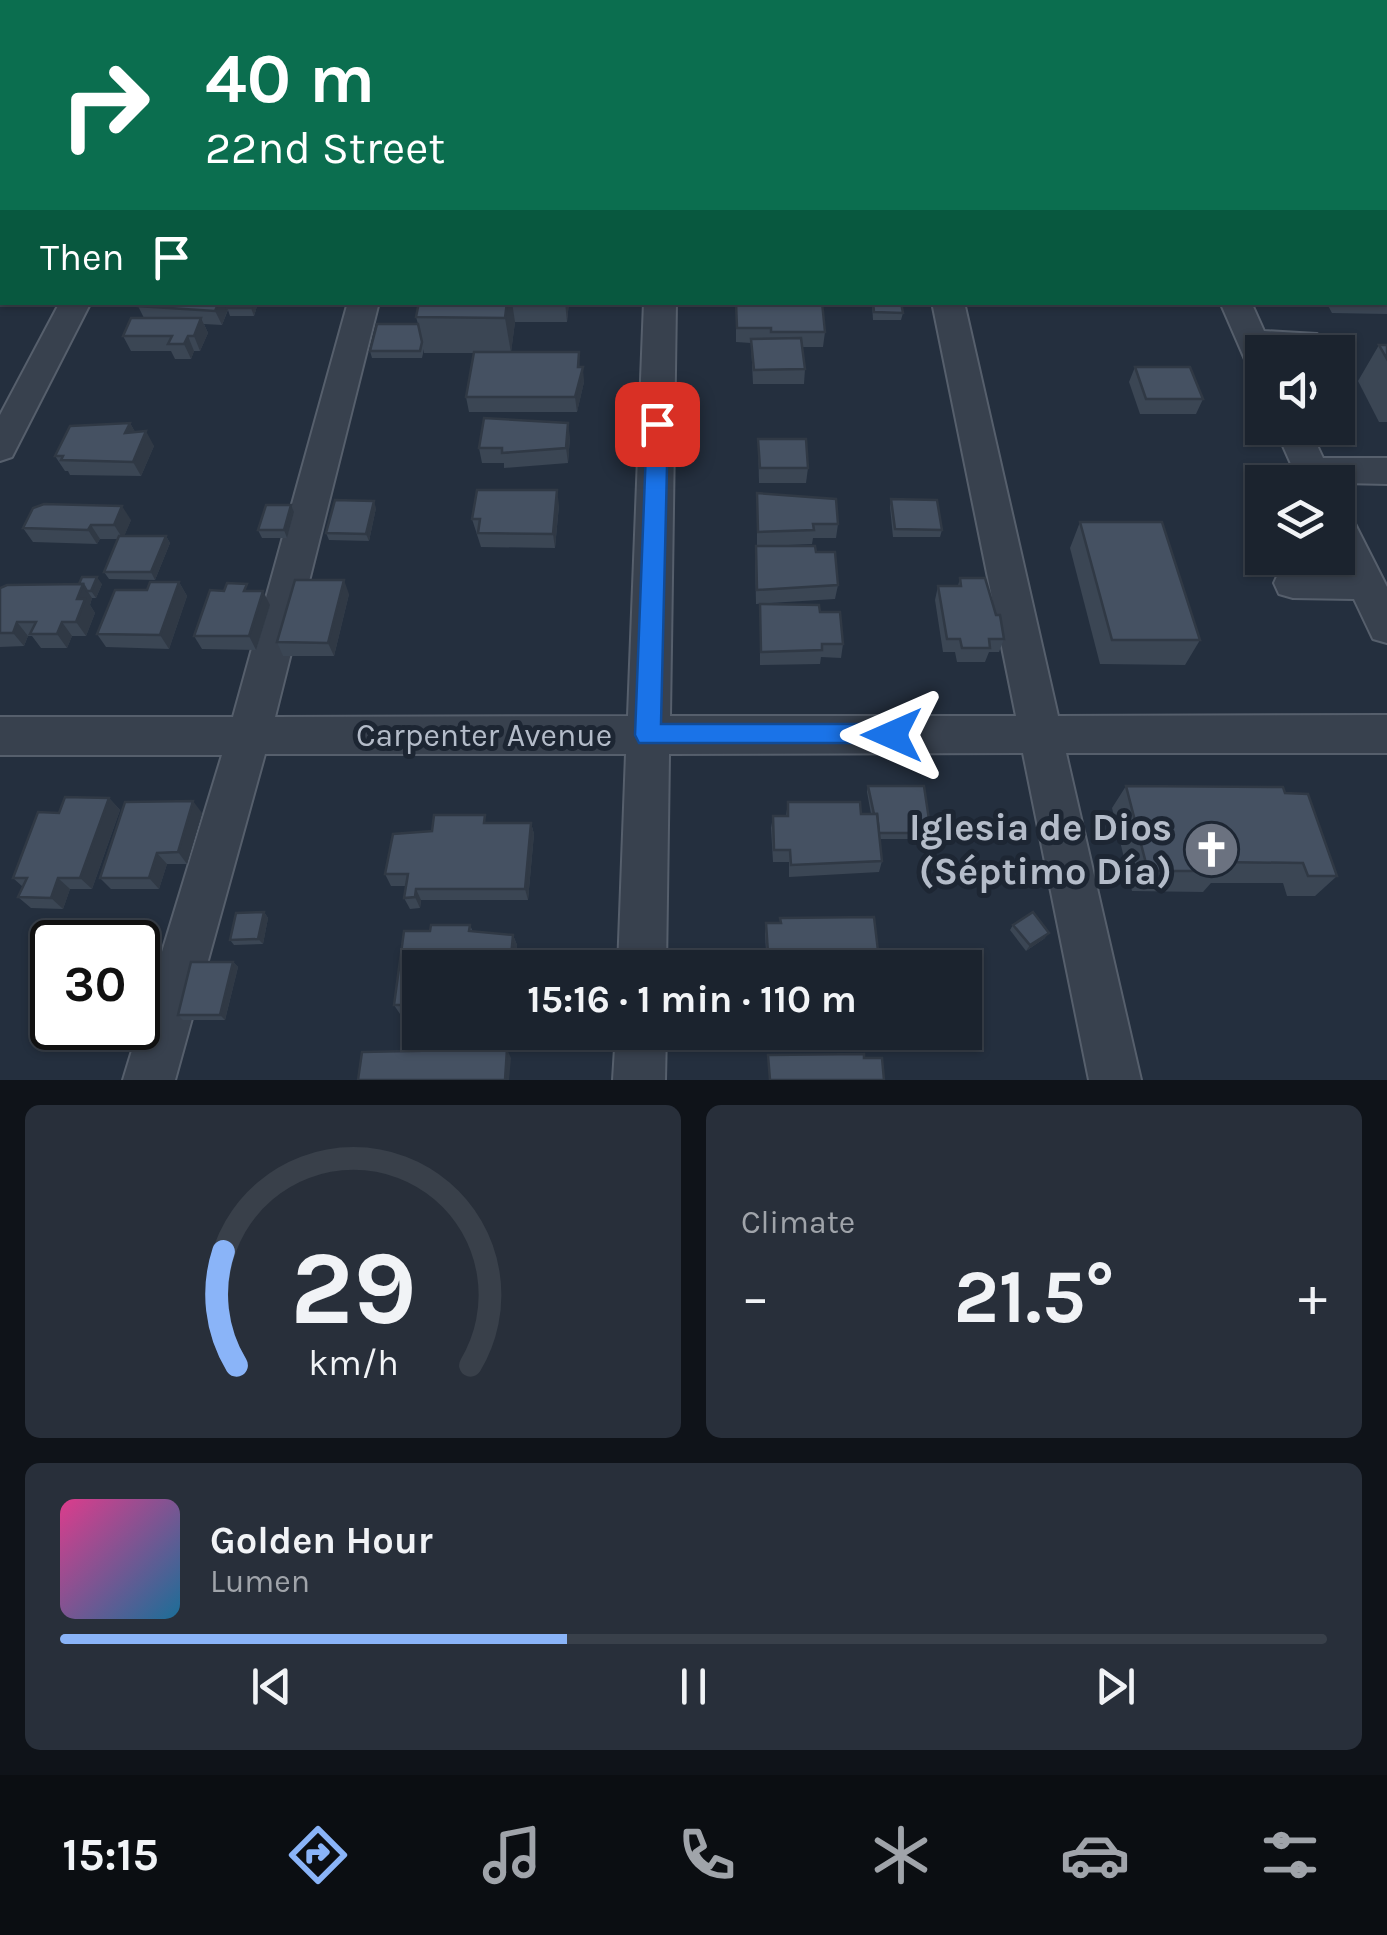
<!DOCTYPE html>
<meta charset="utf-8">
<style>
body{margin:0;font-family:Karla,sans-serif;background:#282f3a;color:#f1f3f6;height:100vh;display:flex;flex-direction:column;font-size:38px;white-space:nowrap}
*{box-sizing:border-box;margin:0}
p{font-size:32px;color:#a0a4aa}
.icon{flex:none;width:55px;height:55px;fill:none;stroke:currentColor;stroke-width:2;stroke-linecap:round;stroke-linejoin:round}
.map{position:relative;height:1080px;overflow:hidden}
.sheet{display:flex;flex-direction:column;gap:25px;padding:25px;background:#0f1319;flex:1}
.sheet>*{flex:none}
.hud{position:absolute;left:0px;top:0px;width:1388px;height:305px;box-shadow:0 2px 8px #0004,0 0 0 2px #39404a;background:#0b6e4f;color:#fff;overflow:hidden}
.controls{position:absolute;left:1245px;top:335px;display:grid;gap:20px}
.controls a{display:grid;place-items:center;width:110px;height:110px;border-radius:0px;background:#1b232e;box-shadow:0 2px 8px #0004,0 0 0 2px #39404a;font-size:50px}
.speed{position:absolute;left:30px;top:920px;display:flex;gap:20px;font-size:50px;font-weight:700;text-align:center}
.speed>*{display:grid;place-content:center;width:130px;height:130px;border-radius:50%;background:#1b232e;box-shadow:0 2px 8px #0004,0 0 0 2px #39404a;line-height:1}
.speed .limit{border:5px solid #111;border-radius:15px;background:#fff;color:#111}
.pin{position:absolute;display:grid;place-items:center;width:85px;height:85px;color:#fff;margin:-42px;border-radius:20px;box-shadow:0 5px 15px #0006}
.me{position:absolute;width:110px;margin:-55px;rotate:270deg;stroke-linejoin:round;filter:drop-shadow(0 0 8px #0008)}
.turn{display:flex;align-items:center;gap:35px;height:210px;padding:0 40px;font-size:45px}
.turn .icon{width:130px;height:130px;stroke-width:2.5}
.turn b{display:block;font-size:70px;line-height:85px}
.then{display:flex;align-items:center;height:95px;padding:0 40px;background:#0003;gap:20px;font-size:38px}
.big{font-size:75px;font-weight:700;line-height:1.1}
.sheet .card{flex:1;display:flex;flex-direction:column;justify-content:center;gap:15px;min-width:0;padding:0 35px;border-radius:15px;background:#282f3a}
.sheet .dial{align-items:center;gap:0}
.dial svg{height:260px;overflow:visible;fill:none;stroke:#39404a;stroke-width:7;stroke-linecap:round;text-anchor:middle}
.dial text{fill:#f1f3f6;stroke:none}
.song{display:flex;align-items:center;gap:30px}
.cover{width:120px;height:120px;border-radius:15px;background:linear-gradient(135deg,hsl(330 70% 55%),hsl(200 70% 35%))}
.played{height:10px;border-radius:5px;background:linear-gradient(90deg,#8ab4f8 40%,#39404a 40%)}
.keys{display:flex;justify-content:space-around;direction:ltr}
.heat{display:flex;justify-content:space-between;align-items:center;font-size:55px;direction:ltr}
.sheet .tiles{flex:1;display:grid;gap:25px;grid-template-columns:1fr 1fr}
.card:last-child{grid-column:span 2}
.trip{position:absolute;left:402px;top:950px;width:580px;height:100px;border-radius:0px;background:#1b232e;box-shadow:0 2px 8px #0004,0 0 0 2px #39404a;font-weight:700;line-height:100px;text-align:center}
.menu{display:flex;height:160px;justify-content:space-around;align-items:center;background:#0b0e12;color:#a0a4aa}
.menu .icon{width:70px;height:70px}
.menu .selected{color:#8ab4f8}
.menu b{font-size:45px;color:#f1f3f6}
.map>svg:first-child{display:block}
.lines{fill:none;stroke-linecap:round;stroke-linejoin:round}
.minor-casing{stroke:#565f6c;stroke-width:4}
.minor{fill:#38414e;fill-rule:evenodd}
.wall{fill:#3b4654}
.shaded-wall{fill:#303945}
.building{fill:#455162;stroke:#303945;stroke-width:2.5}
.route{fill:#1a73e8;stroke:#114b97;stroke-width:2.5}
.labels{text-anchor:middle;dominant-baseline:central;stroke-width:10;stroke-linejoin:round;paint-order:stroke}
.street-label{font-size:32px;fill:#b4bcc9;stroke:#1d2633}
.near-poi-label{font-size:38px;font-weight:bold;fill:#b4bcc9;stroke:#1d2633;text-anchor:end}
</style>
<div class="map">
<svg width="1387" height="1080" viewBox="0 0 1387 1080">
<rect width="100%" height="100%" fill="#242f3e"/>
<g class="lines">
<defs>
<g id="minor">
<path d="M870,0h24l1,2h-23z"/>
<path d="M1084,0h24l1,2h-23z"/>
<path d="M1259,0h24l2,2h-24z"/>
<rect x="1385" y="132" width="2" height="16"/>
<path d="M60,302h31l-79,155 -12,4v-46z"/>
<path d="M348,302h31l-104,415 353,-1 16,-414h32l-6,414h346l-84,-414h32l94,414 329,-1v38h-321l75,327h-52l-66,-327 -354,1 -3,214h-48l8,-214h-361l-90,326h-52l99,-325h-222v-38h233z"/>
<path d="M1220,302h31l13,29 53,3 5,8 -5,8 -55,2v22l-12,-3z"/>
<path d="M1275,428h34l14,30h64v26l-88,-2z"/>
<path d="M1338,512l13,4 36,71v56l-14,-4 -19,-40 -61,-1 -14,-4 -5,-11 5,-11 14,-4h46l-5,-10z"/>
<path d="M616,1032h50l-1,48h-52z"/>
</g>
</defs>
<use href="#minor" class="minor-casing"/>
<use href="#minor" class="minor"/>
</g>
<g class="wall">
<path d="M12,0h35l-3,2h-30z"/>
<path d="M133,0h26l-2,2h-22z"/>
<path d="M282,0h87l-1,2h-86z"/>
<path d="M515,0h78l1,2h-78z"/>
<path d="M893,0h166l-1,2h-164z"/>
<path d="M1132,0h123l-1,2h-121z"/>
<path d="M1293,0h94v17h-2v-15h-91z"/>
<path d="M2,138v89h-2v-85z"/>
<path d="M1385,237h2v77l-55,-1 -6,-11h59z"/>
<path d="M229,302l29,1 -4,13h-24l-2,-6 -6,15 -18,-1 4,9 -8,18h-6l-3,8h-16l-4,-8h-40l-8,-15 21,-18 -6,-12 89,1z"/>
<path d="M419,302h150l-2,20h-52l-4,30 70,15 3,15 -7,30h-108l-3,-15 8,-44h-50v-4l-2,9h-50l-2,-7 48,-27 -2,-7z"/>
<path d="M869,302h32l2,11 -2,7h-28l-1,-16z"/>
<path d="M736,303l89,29 -2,15h-21l3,22 -1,15h-51l-2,-41 -15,-1z"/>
<path d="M1379,345h8v77h-8l-21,-41z"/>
<path d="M1135,367l68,32 -7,15h-56l-11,-32z"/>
<path d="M130,423l5,9 19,14 -13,30 -71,-1 -2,-4h-3l-10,-15z"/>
<path d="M570,437l-2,26 -64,5v-5h-22l-3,-15z"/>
<path d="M758,439l50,29 -2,15h-47z"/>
<path d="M757,493l81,31 -2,14h-23l-1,6 -46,2 50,6 22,33 -3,14 -79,5 -1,-44 1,-14h1z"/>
<path d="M891,499l51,31 -2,7h-47l-3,-30z"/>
<path d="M291,505l3,7 -7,26h-25l-4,-8z"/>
<path d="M559,505l-4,43 -74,-1 -9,-28z"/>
<path d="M376,508l-7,33 -40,-1 -3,-7z"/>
<path d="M131,520l-7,16h42l4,7 -15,37 -46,-1 -5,-7 14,-33h-18l-3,5 -64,-2 -10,-14z"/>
<path d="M1080,522l120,118 -15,25 -85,-1 -30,-116z"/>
<path d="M960,578l36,37 8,24 -5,13h-10l-4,10h-28l-2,-10h-12l-8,-52 3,-14h20z"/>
<path d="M179,582l8,14 -18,53 -63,-2 -9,-13 50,-44z"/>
<path d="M102,584l-6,14h-4l-2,7 5,8 -9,23h-14l-5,12h-26l-9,-12h-4l-4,10 -24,1v-59z"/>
<path d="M250,591l20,14 -14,45 -54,-1 -8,-13z"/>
<path d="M349,594l-15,62h-51l-6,-14z"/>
<path d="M760,604l60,8 23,32 -2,14 -20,-1 -1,7 -60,1z"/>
<path d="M868,786l63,47 -3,6h-48l2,22 -3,11 -90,5v-15h-16l-2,-34 2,-12h13l2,-14 73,12h10l-4,-22z"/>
<path d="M1126,786l159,7 52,83 -22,20h-28l-4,-13h-72l-8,9 -71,-1 -20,-83z"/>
<path d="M109,798l11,12 -28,79h-22l-7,20 -32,-1 -13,-11 5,-10 -10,-9 46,-65z"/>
<path d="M202,813l-15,51h-20l-8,25h-48l-11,-11z"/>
<path d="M487,823h44l3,11 -6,66h-107l-1,8 -10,1 -6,-11 2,-12h-15l-6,-12 47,-43z"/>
<path d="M264,912l4,6 -5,26 -29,1 -4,-5z"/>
<path d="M780,918l99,41 -3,9h-109l-2,-34 1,-11h14z"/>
<path d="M431,925h39l3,7 40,3 4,10 -2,23h-95v46h-20l-6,-9 10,-74h26z"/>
<path d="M1013,925l32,13 -19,13 -16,-21z"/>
<path d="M233,962l5,5 -13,53h-42l-5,-5z"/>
</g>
<g class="shaded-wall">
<path d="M219,302h6l3,7 -6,16 -7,-14z"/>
<path d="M253,302l5,1 -4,13 -3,-8z"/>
<path d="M507,302h5l3,20 -4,31 -6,-35z"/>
<path d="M565,302h4l-2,20z"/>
<path d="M201,318l7,15 -8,18 -6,-15z"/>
<path d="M188,336l6,15 -3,8 -7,-15z"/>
<path d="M579,352l1,27 3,-12 1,15 -7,30 -2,-15z"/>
<path d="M130,423l8,14 -13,-4z"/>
<path d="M568,423l2,14 -2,26 -2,-15z"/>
<path d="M146,431l8,15 -13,30 -8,-14z"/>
<path d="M557,490l2,15 -4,43 -2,-14z"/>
<path d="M374,501l2,7 -7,33 -3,-7z"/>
<path d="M291,505l3,7 -7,26 -3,-8z"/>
<path d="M122,506l9,14 -8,19 -9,-14z"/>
<path d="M91,525l9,14 -3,5 -9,-14z"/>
<path d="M166,536l4,7 -15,37 -4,-8z"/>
<path d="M97,577l5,7 -6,14 -5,-7z"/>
<path d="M344,580l5,14 -15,62 -6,-13z"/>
<path d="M179,582l8,14 -18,53 -9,-14z"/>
<path d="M83,584l9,14 -2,7 5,8 -9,23 -10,-14 1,-23z"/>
<path d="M263,591l7,14 -14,45 -7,-14z"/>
<path d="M17,622l11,14 -4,10 -11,-13z"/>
<path d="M62,622l10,14 -5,12 -10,-14z"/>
<path d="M109,798l11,12 -28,79 -12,-11z"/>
<path d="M193,801l9,12 -15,51 -9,-12z"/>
<path d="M531,823l3,11 -6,66 -3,-11z"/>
<path d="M157,853l10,11 -8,25 -10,-11z"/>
<path d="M58,878l12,11 -7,20 -12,-11z"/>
<path d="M416,889l5,11 -1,8 -5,-11z"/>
<path d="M264,912l4,6 -5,26 -5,-5z"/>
<path d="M1049,933l-4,5 -19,13 4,-6z"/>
<path d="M513,935l4,10 -2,23h-5z"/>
<path d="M233,962l5,5 -13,53 -5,-5z"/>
<path d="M507,1049l4,9 -2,22h-4z"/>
</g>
<g class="building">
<path d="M386,0h45l-1,2h-45z"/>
<path d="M539,0h54v2h-55z"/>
<path d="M789,0h28v2h-27z"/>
<path d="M831,0h36l-14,2h-22z"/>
<path d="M2,138v35h-2v-31z"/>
<rect x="0" y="187" width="2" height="25"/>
<path d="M0,231h2v24l-2,4z"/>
<rect x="1385" y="237" width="2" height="55"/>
<path d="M139,302h80l-4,9 -77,-5z"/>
<path d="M229,302h24l-2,6h-24z"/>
<path d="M419,302h88l-2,16 -89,-1z"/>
<path d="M822,302l3,30h-54v-4h-34l-1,-25z"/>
<path d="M873,302h28l2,11 -29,-1z"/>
<path d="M131,318h70l-7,18h-6l-4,8h-16l4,-8h-49z"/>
<path d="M377,324h41l4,18 -2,9h-50z"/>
<path d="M801,338l4,31 -51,1 -3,-31z"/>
<path d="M1379,345h8v14z"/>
<path d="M474,352h105l-1,15h5l-8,30h-109z"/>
<path d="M1135,367h55l13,32h-57z"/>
<path d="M484,418l84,5 -2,25 -64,5v-5h-23z"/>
<path d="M130,423l-5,10 21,-2 -13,31 -72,-2 2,-4h-8l15,-30z"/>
<path d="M758,439h48l2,29h-48z"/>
<path d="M477,490h80l-4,44 -75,-1 2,-14h-8z"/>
<path d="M757,493l79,6 2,25h-25l1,6 -56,2z"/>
<path d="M891,499l46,1 5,30 -47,-1z"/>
<path d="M335,500l39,1 -8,33 -40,-1z"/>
<path d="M44,504l78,2 -8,19h-23l-3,5 -65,-2 10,-20z"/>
<path d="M266,505h25l-7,25h-26z"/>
<path d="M1080,522h82l38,118h-88z"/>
<path d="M119,536h47l-15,36h-47z"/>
<path d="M756,546h59l1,6h19l3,33 -81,5z"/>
<path d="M82,577h15l-6,14h-4l-4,-7h-4z"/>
<path d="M960,578h25l11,37h4l4,24h-15l1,9h-28l-2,-9h-13l-9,-53h23z"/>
<path d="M295,580h49l-16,63 -51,-1z"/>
<path d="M150,582h29l-19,53 -63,-1 18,-44h32z"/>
<path d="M227,583l20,1 -3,7h19l-14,45h-55l16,-46 14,1z"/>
<path d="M83,584l-6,15h8l-9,23h-14l-5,12h-27l6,-12h-19l-4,11h-13v-45l7,-3z"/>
<path d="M760,604l59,1 1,7h20l3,32h-21v6l-61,2z"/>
<path d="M868,786h56l7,47h-52l-2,-19h-3z"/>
<path d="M1126,786l157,1 2,6 23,1 29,82h-29l-5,-13 -85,-1 3,9h-73z"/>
<path d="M65,797l44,1 -29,80h-22l-7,20 -33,-1 9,-19h-14l25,-66 21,1z"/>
<path d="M193,801l-15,51 -21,1 -8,25h-49l25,-76z"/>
<path d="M788,802h72l1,12h16l5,47 -91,4 -1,-15h-16l-1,-34h15z"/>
<path d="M434,815h51l-1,8h47l-6,66h-109l-1,8 -11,1 4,-24h-23l8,-40 39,-3z"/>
<path d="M264,912l-6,27 -28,1 6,-27z"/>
<path d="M1033,912l16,21 -19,12 -17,-20z"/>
<path d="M874,917l5,42h-15l1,9h-96l-3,-45h15l-1,-5z"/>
<path d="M431,925h39l-1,6 44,4 -3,33h-90v37h-26l10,-74h26z"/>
<path d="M191,962h42l-13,53h-42z"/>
<path d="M507,1049l-2,31h-147l4,-28z"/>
<path d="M864,1054v4h18l2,22h-114l-2,-25z"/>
</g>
<path class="route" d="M657,417l11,7 -7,300h231l9,3 4,8 -4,8h-262l-4,-8 12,-311z"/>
<defs>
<symbol id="church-disc" viewBox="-11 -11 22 22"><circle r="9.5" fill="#6b7280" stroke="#1d2633"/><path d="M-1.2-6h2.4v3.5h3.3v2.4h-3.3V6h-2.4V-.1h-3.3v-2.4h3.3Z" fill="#fff"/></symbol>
</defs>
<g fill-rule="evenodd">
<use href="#church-disc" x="1180" y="818" width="63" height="63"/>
</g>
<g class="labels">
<g class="street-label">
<text x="484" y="735">Carpenter Avenue</text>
</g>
<g class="near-poi-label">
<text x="1172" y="827">Iglesia de Dios<tspan x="1172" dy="44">(Séptimo Día)</tspan></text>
</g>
</g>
</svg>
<div class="controls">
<a><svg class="icon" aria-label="sound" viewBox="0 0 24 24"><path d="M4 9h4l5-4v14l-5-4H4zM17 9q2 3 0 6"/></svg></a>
<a><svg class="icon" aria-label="layers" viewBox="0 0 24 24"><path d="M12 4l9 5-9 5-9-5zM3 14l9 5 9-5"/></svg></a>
</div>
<div class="speed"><div class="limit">30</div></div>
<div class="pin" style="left:657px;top:424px;background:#d93025"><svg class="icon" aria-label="arrive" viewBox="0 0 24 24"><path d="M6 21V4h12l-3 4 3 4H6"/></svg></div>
<svg class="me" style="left:892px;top:735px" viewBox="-20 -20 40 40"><path d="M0-17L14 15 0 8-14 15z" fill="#1a73e8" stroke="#fff" stroke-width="4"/></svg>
<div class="trip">15:16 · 1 min · 110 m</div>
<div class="hud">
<div class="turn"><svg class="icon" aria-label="right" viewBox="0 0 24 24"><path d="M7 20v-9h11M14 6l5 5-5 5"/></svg><div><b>40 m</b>22nd Street</div></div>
<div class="then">Then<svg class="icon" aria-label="arrive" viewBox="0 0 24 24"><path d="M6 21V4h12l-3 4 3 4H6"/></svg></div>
</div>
</div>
<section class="sheet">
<div class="tiles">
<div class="card dial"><svg viewBox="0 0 100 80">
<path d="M14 69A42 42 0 1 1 86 69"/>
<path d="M14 69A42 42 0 0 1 10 34" stroke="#8ab4f8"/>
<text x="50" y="56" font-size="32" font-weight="700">29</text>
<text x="50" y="72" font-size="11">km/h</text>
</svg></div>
<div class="card"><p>Climate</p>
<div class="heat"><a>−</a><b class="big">21.5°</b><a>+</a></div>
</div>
<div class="card">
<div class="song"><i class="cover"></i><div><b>Golden Hour</b><p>Lumen</p></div></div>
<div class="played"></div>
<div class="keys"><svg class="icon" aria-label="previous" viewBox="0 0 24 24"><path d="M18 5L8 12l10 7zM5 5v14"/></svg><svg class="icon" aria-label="pause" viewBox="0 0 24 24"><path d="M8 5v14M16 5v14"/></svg><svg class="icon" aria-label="next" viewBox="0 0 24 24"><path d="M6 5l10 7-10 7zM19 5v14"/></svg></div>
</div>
</div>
</section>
<nav class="menu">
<b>15:15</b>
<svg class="icon selected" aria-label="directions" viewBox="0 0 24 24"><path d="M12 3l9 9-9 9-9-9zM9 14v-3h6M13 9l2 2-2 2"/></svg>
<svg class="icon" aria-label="music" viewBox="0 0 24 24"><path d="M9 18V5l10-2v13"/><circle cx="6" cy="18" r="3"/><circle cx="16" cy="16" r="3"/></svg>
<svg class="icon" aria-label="phone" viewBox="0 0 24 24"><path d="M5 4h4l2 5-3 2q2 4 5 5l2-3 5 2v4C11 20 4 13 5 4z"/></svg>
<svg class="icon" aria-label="climate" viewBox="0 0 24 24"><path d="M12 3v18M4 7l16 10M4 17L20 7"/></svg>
<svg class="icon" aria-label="car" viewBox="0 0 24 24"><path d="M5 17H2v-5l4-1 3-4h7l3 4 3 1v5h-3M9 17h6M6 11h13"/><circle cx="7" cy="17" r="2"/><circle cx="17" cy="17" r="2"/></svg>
<svg class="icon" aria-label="filters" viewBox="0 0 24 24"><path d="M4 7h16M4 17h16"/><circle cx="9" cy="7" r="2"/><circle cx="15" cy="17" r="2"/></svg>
</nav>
